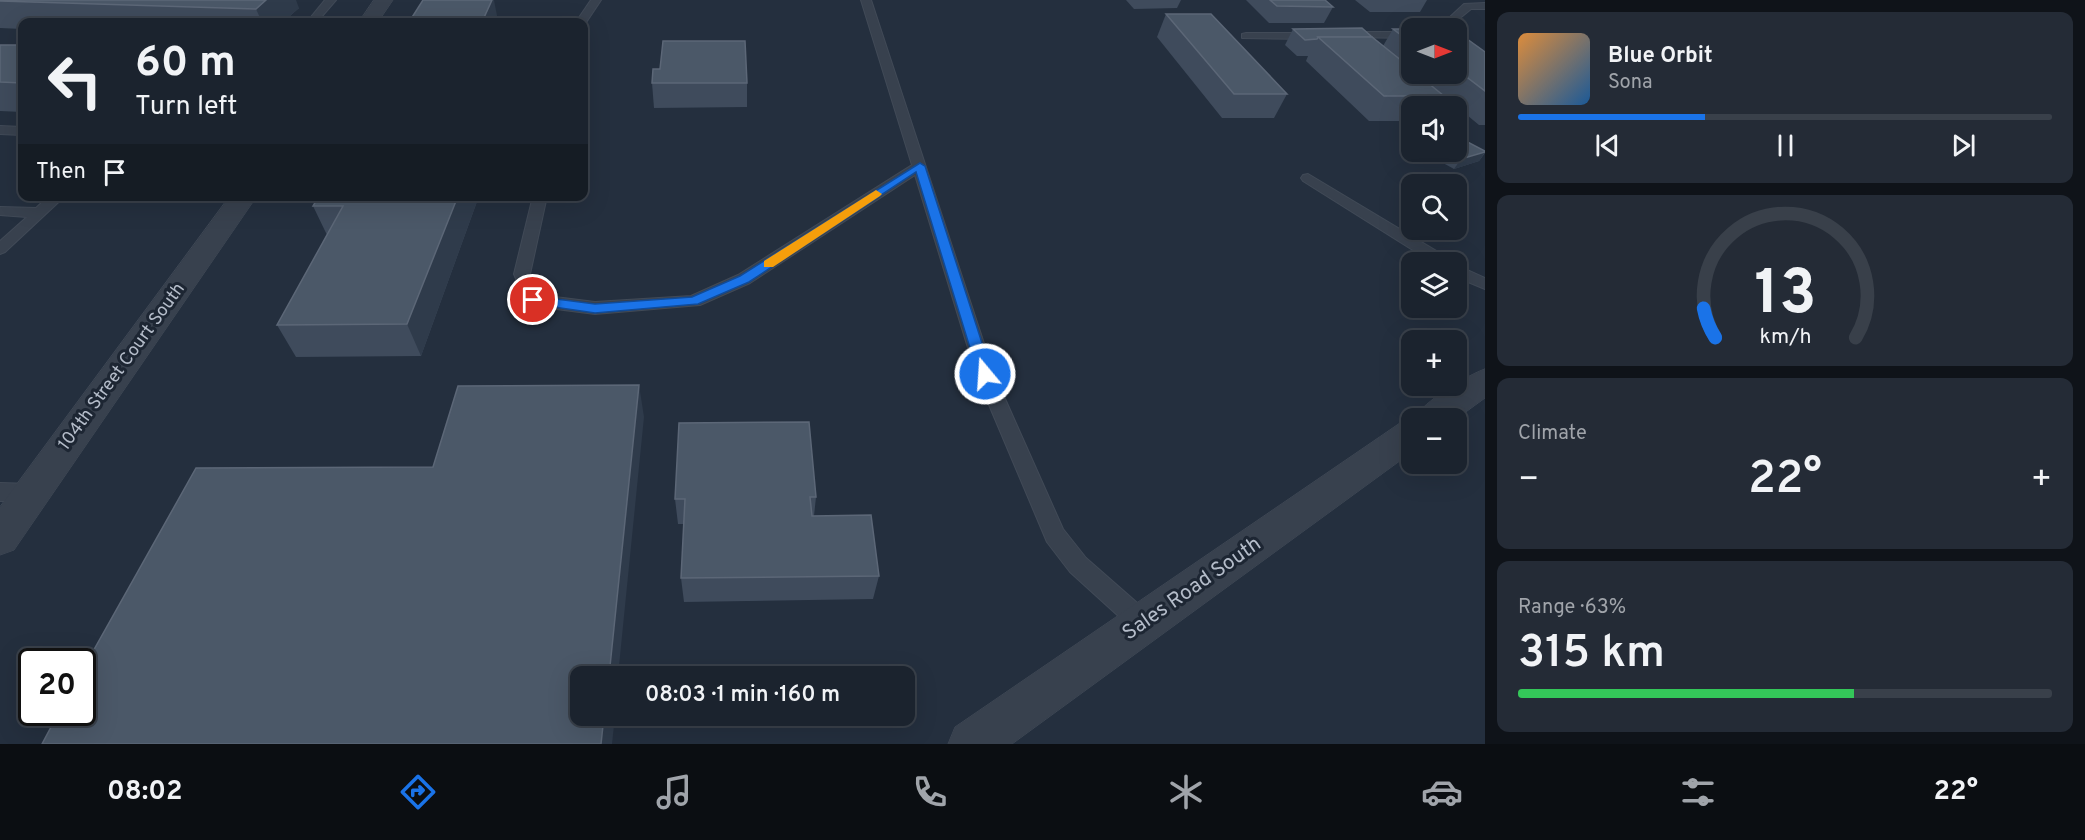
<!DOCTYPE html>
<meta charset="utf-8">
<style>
body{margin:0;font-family:Overpass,sans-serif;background:#242b36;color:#f1f3f6;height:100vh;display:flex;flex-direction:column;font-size:22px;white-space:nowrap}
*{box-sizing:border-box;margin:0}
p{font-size:20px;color:#a0a4aa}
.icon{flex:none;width:33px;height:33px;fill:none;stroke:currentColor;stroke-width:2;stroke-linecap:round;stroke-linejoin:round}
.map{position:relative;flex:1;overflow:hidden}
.panel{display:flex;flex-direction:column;gap:12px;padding:12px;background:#0f1319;width:600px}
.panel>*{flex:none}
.banner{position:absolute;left:18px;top:18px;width:570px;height:183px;border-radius:12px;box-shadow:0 6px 24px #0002,0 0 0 2px #39404a;background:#1b232e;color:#f1f3f6;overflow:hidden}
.needle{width:39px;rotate:90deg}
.fabs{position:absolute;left:1401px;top:18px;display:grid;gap:12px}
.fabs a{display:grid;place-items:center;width:66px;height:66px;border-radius:12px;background:#1b232e;box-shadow:0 6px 24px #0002,0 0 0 2px #39404a;font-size:30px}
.speed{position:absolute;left:18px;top:648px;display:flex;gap:12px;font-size:30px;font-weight:700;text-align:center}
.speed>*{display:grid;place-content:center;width:78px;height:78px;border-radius:50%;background:#1b232e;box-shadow:0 6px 24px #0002,0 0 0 2px #39404a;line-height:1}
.speed .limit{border:3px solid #111;border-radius:9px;background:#fff;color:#111}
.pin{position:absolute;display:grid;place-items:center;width:51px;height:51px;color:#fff;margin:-26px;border:3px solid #fff;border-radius:50%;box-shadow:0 2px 6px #0007}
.me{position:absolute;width:66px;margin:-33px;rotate:342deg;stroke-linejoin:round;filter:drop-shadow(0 0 4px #0008)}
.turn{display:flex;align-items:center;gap:21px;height:126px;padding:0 18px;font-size:27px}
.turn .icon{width:78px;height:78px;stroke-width:2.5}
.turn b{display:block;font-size:42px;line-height:51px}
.then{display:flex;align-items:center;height:57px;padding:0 18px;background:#0003;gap:12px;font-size:22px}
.big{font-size:45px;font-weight:600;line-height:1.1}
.panel .widget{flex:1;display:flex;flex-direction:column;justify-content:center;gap:9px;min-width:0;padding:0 21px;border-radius:12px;background:#242b36}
.panel .dial{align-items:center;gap:0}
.dial svg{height:156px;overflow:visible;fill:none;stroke:#39404a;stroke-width:7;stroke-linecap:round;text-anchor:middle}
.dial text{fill:#f1f3f6;stroke:none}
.song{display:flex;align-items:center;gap:18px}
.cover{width:72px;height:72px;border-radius:9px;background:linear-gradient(135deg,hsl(30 70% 55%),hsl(210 70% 35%))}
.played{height:6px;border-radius:3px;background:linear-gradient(90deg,#1a73e8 35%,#39404a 35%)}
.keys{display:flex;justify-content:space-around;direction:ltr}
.heat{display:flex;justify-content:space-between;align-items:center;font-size:33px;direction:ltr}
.charge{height:9px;border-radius:4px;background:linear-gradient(90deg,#34c759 63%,#39404a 0)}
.trip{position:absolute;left:570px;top:666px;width:345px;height:60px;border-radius:12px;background:#1b232e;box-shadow:0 6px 24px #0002,0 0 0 2px #39404a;font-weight:600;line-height:60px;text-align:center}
.menu{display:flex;height:96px;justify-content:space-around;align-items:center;background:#0b0e12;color:#a0a4aa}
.menu .icon{width:42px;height:42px}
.menu .active{color:#1a73e8}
.menu b{font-size:27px;color:#f1f3f6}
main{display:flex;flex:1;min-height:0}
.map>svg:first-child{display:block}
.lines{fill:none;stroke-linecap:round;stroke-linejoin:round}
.service-casing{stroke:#414a57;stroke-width:2}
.minor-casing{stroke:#414a57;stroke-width:1}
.service{fill:#38414e;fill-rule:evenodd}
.minor{fill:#38414e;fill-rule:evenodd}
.wall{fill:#3f4b5c}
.shaded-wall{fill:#2f3b4b}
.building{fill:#4b5868;stroke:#5c6777;stroke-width:1.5}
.route{fill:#1a73e8;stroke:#114b97;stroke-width:1.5}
.slow{fill:#f59e0b}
.labels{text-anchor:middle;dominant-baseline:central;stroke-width:6;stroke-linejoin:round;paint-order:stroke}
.street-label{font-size:18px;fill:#b4bcc9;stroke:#1d2633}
.near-street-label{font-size:21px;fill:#b4bcc9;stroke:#1d2633}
</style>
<main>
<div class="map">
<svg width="1485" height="744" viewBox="0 0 1485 744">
<rect width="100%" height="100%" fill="#242f3e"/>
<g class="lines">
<defs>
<g id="service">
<path d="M325,0h11l-19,22h-10z"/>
<path d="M591,0h10l-16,24 -9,-2z"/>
<path d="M861,0h10l123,374 69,155 23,29 65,57 4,8 -4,8 -8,3 -8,-3 -65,-59 -23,-30 -71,-168 -61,-199 -165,108 -50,22 -105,9 -62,-8 -6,-2 -2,-4 -11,-26 19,-78h14l-17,78 9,21 56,7 96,-6 47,-21 174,-110z"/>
<path d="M1485,3v6h-14l-11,9v12l-9,-2 -1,-11 14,-13z"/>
<path d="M1347,32h65v6l-69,-1 -1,-2z"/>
<path d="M1246,33h68l6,3 -6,3 -72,-1v-4z"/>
<path d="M0,126l22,1v8l-22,-1z"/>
<path d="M1308,174l140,84 2,4h-18l-129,-81 -2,-3 2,-3z"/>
<path d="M49,196h16l-60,56 -5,2v-13l27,-24 -27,-2v-8l36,1z"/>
<path d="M1456,265l29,13v11l-29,-12z"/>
<path d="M0,483l32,1 7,3 3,6 -3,6 -7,3 -32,-1z"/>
</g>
<g id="minor">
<path d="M374,0h19l-15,22h-19z"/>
<path d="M230,196h27l-243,354 -14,5v-48z"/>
<path d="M1485,369v29l-29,21 -41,-1c6,-15 54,-44 70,-49z"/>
<path d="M1412,419v33l-400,292h-64l7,-17 445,-304z"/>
</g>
</defs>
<use href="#service" class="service-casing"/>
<use href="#minor" class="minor-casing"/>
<use href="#service" class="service"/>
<use href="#minor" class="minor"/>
</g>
<g class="wall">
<path d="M0,0l299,8 -16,14h-261v7l-22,-1z"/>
<path d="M1126,0h55l-4,8 -43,1z"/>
<path d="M1246,0h79l8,7 -9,16h-55z"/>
<path d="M1355,0h72l-7,12h-50z"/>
<path d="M1166,14l121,80 -13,24h-52l-65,-81z"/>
<path d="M1293,29l90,17 10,-17h19v45h44v-43l29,21v73h-6l-35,-29 -7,10h-25v15h-43l-63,-60 2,-5h-11l-12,-11z"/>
<path d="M0,45h22v67l-22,-1z"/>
<path d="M652,83h95v24l-93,1z"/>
<path d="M1485,151v2l-6,8 -25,8 -31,-17z"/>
<path d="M319,196h160l-58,160 -125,1 -19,-32 50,-90 -14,-29z"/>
<path d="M816,497l-2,19 65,60 -6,23 -189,3 -3,-24 3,-54h-6l-3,-25z"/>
</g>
<g class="shaded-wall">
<path d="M266,0h30l3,8 -16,14h-21l-6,-13z"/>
<path d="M492,0h2l4,21 -1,1h-15z"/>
<path d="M1485,152l-6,9 -25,8 7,-10z"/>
<path d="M458,196h21l-58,160 -14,-32z"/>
<path d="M639,385l5,32 -26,259h-9z"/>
<path d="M604,716h11l-3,28h-11z"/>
</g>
<g class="building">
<path d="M0,0h266l-10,9 -256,-8z"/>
<path d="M423,0h69l-10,22h-73z"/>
<path d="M1270,0h55l8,7 -56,-1z"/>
<path d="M1166,14h45l76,80h-53z"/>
<path d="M1362,28l10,9h-54l-1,2 -12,1 -12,-11z"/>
<path d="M1393,29h19v12h-3z"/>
<path d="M1456,31l29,21v39l-29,-22z"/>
<path d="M1318,37h54l40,32v5h5l27,22h-60z"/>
<path d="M663,41h82l2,42h-95l1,-14h7z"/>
<path d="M0,45h22v38l-22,-1z"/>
<path d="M1456,136l29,15v1l-24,7 -13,-7h8z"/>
<path d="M319,196h139l-51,128 -130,1 66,-119h-30z"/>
<path d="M639,385l-30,291h-29v40h24l-3,28h-559l17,-32h23v-41l114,-203 237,-1 25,-81z"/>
<path d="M809,422l7,75h-6l2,19 59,-1 8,61 -198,2 4,-79h-10l4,-76z"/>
</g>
<path class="route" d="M920,163l5,3 67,208 -2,3h-10l-2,-3 -62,-202 -167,110 -51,22 -103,9 -62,-9 -6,-4 6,-4 62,8 97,-7 48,-21z"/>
<path class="slow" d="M876,190l6,4 -2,2 -107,71h-9v-6z"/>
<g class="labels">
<g class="street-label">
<text transform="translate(122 367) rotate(-54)">104th Street Court South</text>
</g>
<g class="near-street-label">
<text transform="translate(1192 589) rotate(-35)">Sales Road South</text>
</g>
</g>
</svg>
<div class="fabs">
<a><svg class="needle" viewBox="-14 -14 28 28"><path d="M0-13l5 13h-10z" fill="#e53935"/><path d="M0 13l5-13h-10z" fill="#a0a4aa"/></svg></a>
<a><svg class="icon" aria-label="sound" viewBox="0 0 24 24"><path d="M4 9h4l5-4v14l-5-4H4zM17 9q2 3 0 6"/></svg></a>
<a><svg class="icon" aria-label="search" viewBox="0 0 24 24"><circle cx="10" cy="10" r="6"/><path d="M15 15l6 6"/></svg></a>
<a><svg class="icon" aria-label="layers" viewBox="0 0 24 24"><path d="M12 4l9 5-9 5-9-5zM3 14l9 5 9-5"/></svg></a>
<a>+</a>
<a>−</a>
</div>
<div class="speed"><div class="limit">20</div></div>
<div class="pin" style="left:533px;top:300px;background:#d93025"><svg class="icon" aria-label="arrive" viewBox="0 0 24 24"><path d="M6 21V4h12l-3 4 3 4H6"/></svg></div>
<svg class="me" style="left:985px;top:374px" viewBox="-20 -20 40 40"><circle r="17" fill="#1a73e8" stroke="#fff" stroke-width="3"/><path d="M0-11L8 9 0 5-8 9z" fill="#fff"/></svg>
<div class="trip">08:03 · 1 min · 160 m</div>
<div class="banner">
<div class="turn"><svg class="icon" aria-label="left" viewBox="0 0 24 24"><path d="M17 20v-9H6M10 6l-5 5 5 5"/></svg><div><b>60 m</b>Turn left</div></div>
<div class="then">Then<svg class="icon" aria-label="arrive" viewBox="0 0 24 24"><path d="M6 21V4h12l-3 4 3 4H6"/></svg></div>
</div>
</div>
<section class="panel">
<div class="widget">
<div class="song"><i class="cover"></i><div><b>Blue Orbit</b><p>Sona</p></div></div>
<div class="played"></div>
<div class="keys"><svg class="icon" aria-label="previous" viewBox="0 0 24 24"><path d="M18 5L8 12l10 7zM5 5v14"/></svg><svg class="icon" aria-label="pause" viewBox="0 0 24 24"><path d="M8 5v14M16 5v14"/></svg><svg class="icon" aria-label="next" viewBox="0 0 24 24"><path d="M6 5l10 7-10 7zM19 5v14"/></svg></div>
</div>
<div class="widget dial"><svg viewBox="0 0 100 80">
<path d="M14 69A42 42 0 1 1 86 69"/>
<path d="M14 69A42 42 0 0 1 8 54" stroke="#1a73e8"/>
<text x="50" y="56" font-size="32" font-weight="700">13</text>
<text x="50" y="72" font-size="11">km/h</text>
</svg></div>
<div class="widget"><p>Climate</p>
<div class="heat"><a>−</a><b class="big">22°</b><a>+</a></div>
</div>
<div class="widget"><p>Range · 63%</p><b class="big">315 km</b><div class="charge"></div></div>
</section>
</main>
<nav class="menu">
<b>08:02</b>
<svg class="icon active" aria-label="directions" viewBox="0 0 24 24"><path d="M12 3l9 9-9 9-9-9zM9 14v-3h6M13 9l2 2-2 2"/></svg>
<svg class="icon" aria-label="music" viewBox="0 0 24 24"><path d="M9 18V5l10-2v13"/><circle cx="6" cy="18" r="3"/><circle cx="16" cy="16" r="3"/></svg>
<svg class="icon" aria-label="phone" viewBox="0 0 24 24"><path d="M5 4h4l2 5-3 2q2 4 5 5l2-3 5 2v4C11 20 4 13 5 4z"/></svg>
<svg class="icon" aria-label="climate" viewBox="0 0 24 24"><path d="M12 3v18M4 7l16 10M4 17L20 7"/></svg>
<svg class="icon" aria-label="car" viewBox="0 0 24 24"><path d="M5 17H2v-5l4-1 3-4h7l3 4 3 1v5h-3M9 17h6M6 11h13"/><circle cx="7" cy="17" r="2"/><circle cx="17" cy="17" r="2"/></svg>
<svg class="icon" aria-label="filters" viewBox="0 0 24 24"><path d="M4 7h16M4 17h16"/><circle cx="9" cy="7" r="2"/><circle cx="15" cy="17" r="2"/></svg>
<b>22°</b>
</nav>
